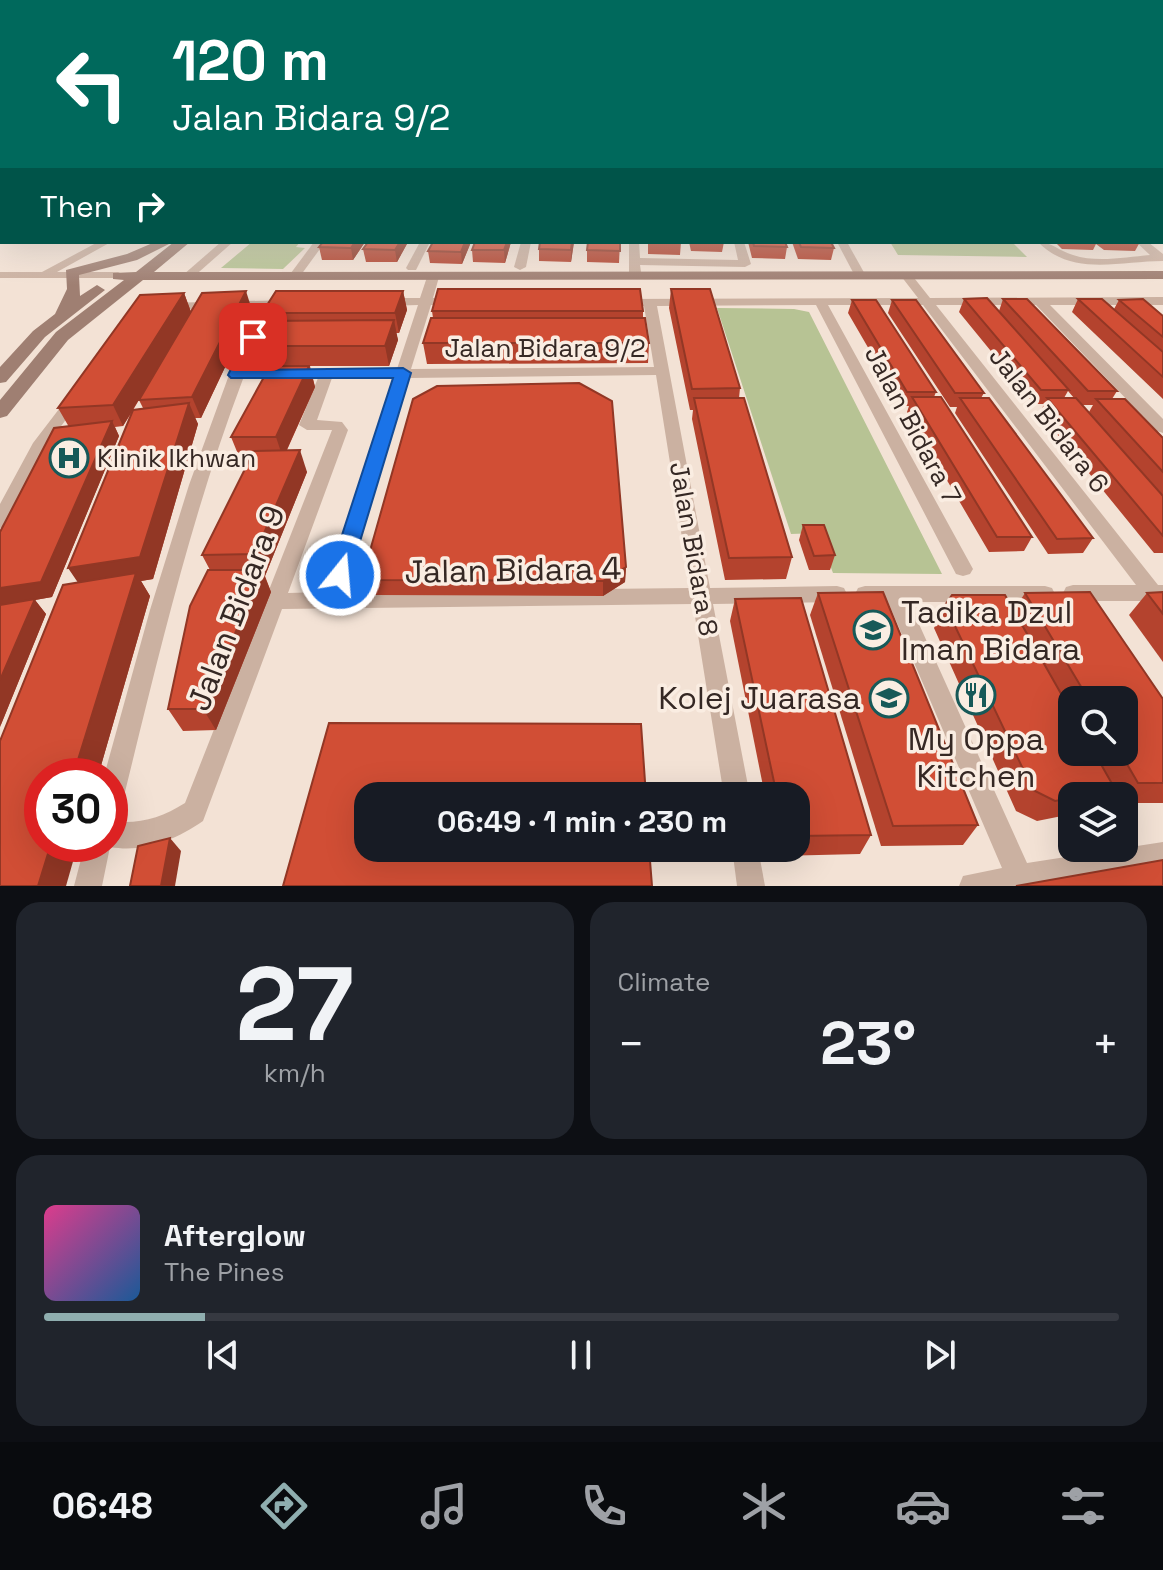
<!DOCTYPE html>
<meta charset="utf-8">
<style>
body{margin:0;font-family:"Space Grotesk",sans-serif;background:#20242c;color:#f1f3f6;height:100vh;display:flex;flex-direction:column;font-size:30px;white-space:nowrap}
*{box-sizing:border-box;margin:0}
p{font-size:26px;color:#9ea1a6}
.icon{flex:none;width:44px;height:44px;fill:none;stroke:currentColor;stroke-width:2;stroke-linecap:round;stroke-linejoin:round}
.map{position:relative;height:886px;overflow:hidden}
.sheet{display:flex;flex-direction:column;gap:16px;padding:16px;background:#0d0f14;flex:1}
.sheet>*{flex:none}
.guide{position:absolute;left:0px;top:0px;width:1164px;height:244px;box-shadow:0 8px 32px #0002;background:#00695c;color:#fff;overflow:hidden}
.buttons{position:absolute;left:1058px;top:686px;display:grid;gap:16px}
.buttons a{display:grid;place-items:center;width:80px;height:80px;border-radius:16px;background:#171b24;box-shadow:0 8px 32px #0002;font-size:40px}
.speed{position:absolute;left:24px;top:758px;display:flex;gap:16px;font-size:40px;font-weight:700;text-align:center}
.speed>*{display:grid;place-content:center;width:104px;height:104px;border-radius:50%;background:#171b24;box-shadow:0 8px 32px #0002;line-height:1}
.speed .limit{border:12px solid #d22;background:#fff;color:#111}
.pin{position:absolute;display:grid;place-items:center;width:68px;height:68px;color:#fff;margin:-34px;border-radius:16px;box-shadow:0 4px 12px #0006}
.me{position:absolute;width:88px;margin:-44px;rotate:17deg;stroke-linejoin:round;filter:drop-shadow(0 0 6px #0008)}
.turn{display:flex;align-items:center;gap:28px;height:168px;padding:0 40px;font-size:36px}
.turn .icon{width:104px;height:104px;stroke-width:2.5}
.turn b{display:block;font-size:56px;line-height:68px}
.then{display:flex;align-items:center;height:76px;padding:0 40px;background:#0003;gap:16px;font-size:30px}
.big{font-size:60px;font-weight:700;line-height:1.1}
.sheet .card{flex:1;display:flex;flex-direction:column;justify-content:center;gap:12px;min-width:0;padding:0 28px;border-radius:24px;background:#20242c}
.sheet .dial{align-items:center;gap:0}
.dial b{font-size:104px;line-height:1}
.song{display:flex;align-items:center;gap:24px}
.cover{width:96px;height:96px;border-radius:12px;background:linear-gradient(135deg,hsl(330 70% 55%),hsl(210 70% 35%))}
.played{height:8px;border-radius:4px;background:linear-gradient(90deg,#8faeaf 15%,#363941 15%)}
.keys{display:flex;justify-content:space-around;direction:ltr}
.heat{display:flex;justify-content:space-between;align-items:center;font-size:44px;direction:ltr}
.sheet .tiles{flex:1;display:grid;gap:16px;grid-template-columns:1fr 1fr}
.card:last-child{grid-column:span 2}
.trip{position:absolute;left:354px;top:782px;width:456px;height:80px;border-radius:24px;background:#171b24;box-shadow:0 8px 32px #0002;font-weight:700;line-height:80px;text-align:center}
.tabs{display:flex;height:128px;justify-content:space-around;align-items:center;background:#090b0e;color:#9ea1a6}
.tabs .icon{width:56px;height:56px}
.tabs .selected{color:#8faeaf}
.tabs b{font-size:36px;color:#f1f3f6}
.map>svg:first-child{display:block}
.green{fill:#b7c394}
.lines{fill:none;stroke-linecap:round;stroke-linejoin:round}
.street{fill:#cbb1a1;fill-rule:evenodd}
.secondary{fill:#9f7f72;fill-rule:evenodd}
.wall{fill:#b4432e;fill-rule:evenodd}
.shaded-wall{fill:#923725}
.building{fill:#d14e35;stroke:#923725;stroke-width:2}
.route{fill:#1a73e8;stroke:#114b97;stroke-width:2}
.labels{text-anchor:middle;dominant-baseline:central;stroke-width:7;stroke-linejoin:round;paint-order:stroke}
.street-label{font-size:26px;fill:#352824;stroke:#faede2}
.poi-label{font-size:26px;fill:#352824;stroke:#faede2;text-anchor:start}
.near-street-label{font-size:32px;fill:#352824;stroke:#faede2}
.near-poi-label{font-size:32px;fill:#352824;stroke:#faede2;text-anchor:start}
</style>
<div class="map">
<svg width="1163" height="886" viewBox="0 0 1163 886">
<rect width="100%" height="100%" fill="#f3e2d5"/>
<g class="green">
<path d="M252,242h48l-4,5 9,1 -22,21 -62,-1z"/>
<path d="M890,242h122l15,15 -129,-2z"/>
<path d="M717,308l77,1 15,3 133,262 -109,-1 -15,-40 -27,1z"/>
</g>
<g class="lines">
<g class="street">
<rect x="1162" y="217" width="1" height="7"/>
<rect x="1162" y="235" width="1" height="6"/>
<path d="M98,242h13l-54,30h61l4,2v4h-122v-6h42z"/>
<path d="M221,242h12l-42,37h-8v-4z"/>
<path d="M314,242h11l-27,37h-8l-2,-2z"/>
<path d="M420,242h10l-14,28h-8l-2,-2z"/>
<path d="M521,242h10l-5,25 -6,3 -6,-3z"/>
<path d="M629,242h10l1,16 98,2 -4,-18h10l7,22 -6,3 -105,-2 1,7 -6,3 -6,-3z"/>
<path d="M837,242h10l19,34 -2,2h-8z"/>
<path d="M1038,242c14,0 21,9 35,13 24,8 53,2 77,0l-14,-13h12l15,12v7c-43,0 -91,16 -125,-19z"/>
<path d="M907,272l4,2 19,24 233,-1v8h-113l113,114v14l-6,-2 -121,-126h-100l222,280h5v16h-90l-7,-2 -3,-6 3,-6 7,-2h63l-213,-280h-95l145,264 -3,5 -7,2 -7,-2 -140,-269 -159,1 53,282 127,-2 7,2 3,6 -3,6 -7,2 -124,2 37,192h-26l-31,-192 -411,5 -79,212c-28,19 -59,32 -93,26l-8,39h-28l11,-42h25v-23c28,4 51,-3 75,-18l147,-373h-25l-8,-5 19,-47 -75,1c-52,137 -85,279 -120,421l-4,9 -9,4v-37h-6l46,-166 39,-125 40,-110 33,-68 -93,3 -6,-4 2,-3 128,-3v6l-19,1 -27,64 150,-2 21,-64 -33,1 -6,-4 6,-4h35l7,-21 6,-4 6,4 -6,21 20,-1 6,4 -6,4h-22l-20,64 243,-2 -10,-61 -27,-1v-6l301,-1 -17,-22zM656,375l34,213 -345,4 64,-214zM332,378h63l-70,214 -37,1 60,-163 -6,-8 -25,-2z"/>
<path d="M74,395l7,4 -33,45 -42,82 -6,2v-24l33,-61 36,-47z"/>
<path d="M865,586h180l7,2 3,6 -3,6 -7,2h-136l118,261 136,-21v26l-107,18h-97l4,-10 39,-8 -114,-266 -30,-2 -3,-6 3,-6z"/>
<path d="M732,848h26l7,38h-28z"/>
</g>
<g class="secondary">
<path d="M155,242l16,1 -34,17 -58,15 1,21 17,-11 8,5 -60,47 -39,45 -6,1v-16l33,-36 22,-17 12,-25 -1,-19 61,-16z"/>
<path d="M174,242h16l-36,30 1009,-1v8l-1020,1 -75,60 -61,76 -7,2v-18l56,-68 68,-52 -11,-1v-6l23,-1z"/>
</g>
</g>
<g class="wall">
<path d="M365,242l-12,18h-31l-3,-13z"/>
<path d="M408,242l-11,20h-31l-3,-13z"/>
<path d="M471,242l-9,22 -32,-1 -2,-12z"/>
<path d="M475,242h36l-6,21 -32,-1 -1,-12z"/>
<path d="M540,242h34l-3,20 -32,-1v-12z"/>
<path d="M620,242l-1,21 -32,-1v-12z"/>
<path d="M648,242h33l-1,13 -32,-1z"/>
<path d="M689,242h35l-2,10 -31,-1z"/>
<path d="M748,242h37l2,5 -2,12 -33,-1z"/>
<path d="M792,242h39l3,6 -3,12 -33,-1z"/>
<path d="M1055,242h85l-5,9 -31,-1 -8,-6 -3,6 -31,-1z"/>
<path d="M671,289l69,99 -1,10 53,159 -6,22 -61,1 -33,-161 1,-9h-3l-21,-102z"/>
<path d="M403,291l4,19 -8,23h-3l2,7 -9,26h-79l5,21 -28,63 20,22 -42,104 6,16 -55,138 -33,1 -15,-22 42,-139 -8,-15 48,-96h-10l-9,-22 39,-71h-20l-7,-20 21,-25 -2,-8z"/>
<path d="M184,293l7,19 61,-2 -51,108h-6l3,6 -45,155 -12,2 9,15 -52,180h-56l36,-194 54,-170 -9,14 -8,1 4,9 -67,161 -17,3 11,14 -46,113 69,-300 -11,-19zM139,400l4,8 -10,2z"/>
<path d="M964,299l35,12 4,-12 114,92 -5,8 51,39v115h-9l-114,-140 4,-9h-10l-75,-92zM1068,391l6,7h-10zM1082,405h11l-4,7z"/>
<path d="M1078,299l36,10 5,-9 44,16v83l-91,-87z"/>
<path d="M852,300l84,92 -2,5 98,140 -8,14 -35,1 -82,-140 2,-6h-7l-54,-93z"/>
<path d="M892,300l92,93 -3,5 112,140 -10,15 -35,1 -93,-141 2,-6h-7l-62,-94z"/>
<path d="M432,311h211v7l6,25 -1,20 -221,1 -4,-21 10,-25z"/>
<path d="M803,525l32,30 -5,15h-21l-10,-30z"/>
<path d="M366,565l260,2 -1,15 -22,14 -228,-1z"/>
<path d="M1163,592v70l-34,-47 18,-22z"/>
<path d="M818,593l160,232 -15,20 -82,1 -71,-231z"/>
<path d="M1025,593l138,106v104h-39v-7h-11l-2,-3 -2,3h-37v18l-35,7 -21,-10 -82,-183 11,-23 69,5zM1072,700h52v52h-52z"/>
<path d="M735,599l136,236 -11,19 -83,2 -1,-8h20v-52h-31l-35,-175z"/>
</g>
<g class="shaded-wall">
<path d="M355,242h10l-12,18 -2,-12z"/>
<path d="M400,242h8l-11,20 -2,-12z"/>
<path d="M465,242h6l-9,22 -1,-12z"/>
<path d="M507,242h4l-6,21 -1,-13z"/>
<path d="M572,242h2l-3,20v-12z"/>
<path d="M246,291l6,19 -51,108 -9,-21z"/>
<path d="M403,291l4,19 -8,23 -4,-20z"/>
<path d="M184,293l7,19 -68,114 -10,-21z"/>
<path d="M394,320l4,20 -9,26 -4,-20z"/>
<path d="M309,366l6,21 -32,71 -7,-21z"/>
<path d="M189,403l9,21 -45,155 -12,2 9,15 -52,180h-25l10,-186 -15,-22z"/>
<path d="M112,421l7,15 -67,161 -17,3 11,14 -46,113v-139z"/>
<path d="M300,450l7,22 -42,104 -10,-22z"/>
<path d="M626,567l-1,15 -22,14v-15z"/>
<path d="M262,570l9,22 -55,138 -13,-21z"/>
<path d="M170,838l11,13 -6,35h-14z"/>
<path d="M51,844h27l-12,42h-28z"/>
</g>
<g class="building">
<path d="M1162,179l1,1v20h-1z"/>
<path d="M323,242h32l-4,6 -32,-1z"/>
<path d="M368,242h32l-5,8 -32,-1z"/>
<path d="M433,242h32l-4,10 -33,-1z"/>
<path d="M475,242h32l-3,8h-32z"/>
<path d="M540,242h32l-1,8 -32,-1z"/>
<path d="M588,242h32v9l-33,-1z"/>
<path d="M753,242h32l2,5 -33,-1z"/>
<path d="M799,242h32l3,6 -33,-1z"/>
<path d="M438,289h202l3,22h-211z"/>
<path d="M671,289h39l30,99 -48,1z"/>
<path d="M246,291l-54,106 -53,3 63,-107z"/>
<path d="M276,291h127l-8,22h-133z"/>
<path d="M184,293l-71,112 -55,3 82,-113z"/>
<path d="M987,298l82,92h-28l-77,-91z"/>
<path d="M1003,299h24l90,92h-29z"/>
<path d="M1078,299h24l61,53v25z"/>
<path d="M1143,299l20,17v21l-44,-37z"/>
<path d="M852,300h24l60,92h-29z"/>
<path d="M892,300h24l68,93h-29z"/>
<path d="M431,318h214l4,25h-226z"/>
<path d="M394,320l-9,26h-142l16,-25z"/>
<path d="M270,366h39l-33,71h-45z"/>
<path d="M579,383l33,18 14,166 -23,14 -232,-1 -5,-15 47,-166 24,-13z"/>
<path d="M912,397h29l91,140h-35z"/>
<path d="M694,398h50l48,159 -63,1z"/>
<path d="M960,398h29l104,140 -36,1z"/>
<path d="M1047,398h29l87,98v40z"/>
<path d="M1096,399h29l38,39v34z"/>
<path d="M189,403l-49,154 -72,11 65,-158z"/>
<path d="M112,421l-71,161 -41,6v-56l54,-104z"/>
<path d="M300,450l-45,104 -53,1 52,-104z"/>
<path d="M803,525h21l11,30 -21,1z"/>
<path d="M208,570h54l-59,139h-35l22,-103z"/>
<path d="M136,573l-63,203h-31v68h9l-13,42h-38v-145l63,-156z"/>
<path d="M883,592l95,233 -85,1 -75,-233z"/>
<path d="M1090,592l73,107v84h-25l-18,-31h4v-52h-35l-64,-107z"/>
<path d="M1163,592v22l-16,-21z"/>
<path d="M952,595h53l67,118v39h22l21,37 -34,7h-9v2l-17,3 -22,-11 -88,-185z"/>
<path d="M801,598l70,237 -75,1v-40h-19l-42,-197z"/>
<path d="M35,599l-35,81v-75z"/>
<path d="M329,723l312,1 5,72h-278v52h281l3,38h-369z"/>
<path d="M170,838l-9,48h-31l8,-40z"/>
<path d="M1163,860v26h-147z"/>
</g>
<linearGradient id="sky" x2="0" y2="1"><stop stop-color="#79b3d1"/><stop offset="0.56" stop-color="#faf2ec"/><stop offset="1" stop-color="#faf2ec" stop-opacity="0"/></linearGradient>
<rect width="1163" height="285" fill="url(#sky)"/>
<path class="route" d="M248,334l13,3 -14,33 156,-2 8,5 -63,208h-16l-3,-6 64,-197h-162l-3,-3z"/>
<defs>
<symbol id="hospital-ring" viewBox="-11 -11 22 22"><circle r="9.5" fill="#faede2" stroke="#175958" stroke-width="1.5"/><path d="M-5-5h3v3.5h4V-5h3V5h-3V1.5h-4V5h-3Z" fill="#175958"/></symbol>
<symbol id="school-ring" viewBox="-11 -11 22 22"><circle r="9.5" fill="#faede2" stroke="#175958" stroke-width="1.5"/><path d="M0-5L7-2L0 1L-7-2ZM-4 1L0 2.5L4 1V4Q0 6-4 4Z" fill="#175958"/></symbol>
<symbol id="restaurant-ring" viewBox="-11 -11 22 22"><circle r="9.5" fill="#faede2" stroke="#175958" stroke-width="1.5"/><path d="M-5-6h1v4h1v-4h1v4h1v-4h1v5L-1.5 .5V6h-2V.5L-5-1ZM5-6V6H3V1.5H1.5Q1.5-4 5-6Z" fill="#175958"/></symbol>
<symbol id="university-ring" viewBox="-11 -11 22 22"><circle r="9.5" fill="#faede2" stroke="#175958" stroke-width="1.5"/><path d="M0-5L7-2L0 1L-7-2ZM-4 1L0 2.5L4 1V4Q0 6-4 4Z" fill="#175958"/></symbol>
</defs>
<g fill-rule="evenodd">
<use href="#hospital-ring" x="47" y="436" width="44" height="44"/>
<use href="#school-ring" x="851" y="608" width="44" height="44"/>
<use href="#restaurant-ring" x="954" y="673" width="44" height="44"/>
<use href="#university-ring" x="867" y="676" width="44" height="44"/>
</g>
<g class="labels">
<g class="street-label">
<text x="545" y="348">Jalan Bidara 9/2</text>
<text transform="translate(1049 420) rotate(52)">Jalan Bidara 6</text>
<text transform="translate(913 425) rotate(62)">Jalan Bidara 7</text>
<text transform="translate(694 549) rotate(80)">Jalan Bidara 8</text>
</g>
<g class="poi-label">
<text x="97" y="458">Klinik Ikhwan</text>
</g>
<g class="near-street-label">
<text transform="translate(513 570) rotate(-1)">Jalan Bidara 4</text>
<text transform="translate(236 608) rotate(-69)">Jalan Bidara 9</text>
</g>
<g class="near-poi-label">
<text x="901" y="612">Tadika Dzul<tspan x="901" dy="37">Iman Bidara</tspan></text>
<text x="861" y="698" text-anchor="end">Kolej Juarasa</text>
<text x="976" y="739" text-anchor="middle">My Oppa<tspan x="976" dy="37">Kitchen</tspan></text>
</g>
</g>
</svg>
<div class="buttons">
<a><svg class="icon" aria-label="search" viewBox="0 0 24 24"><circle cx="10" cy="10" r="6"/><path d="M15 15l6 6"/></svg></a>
<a><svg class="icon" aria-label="layers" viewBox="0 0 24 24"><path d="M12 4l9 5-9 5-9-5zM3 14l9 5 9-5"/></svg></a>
</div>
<div class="speed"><div class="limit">30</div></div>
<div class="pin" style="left:253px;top:337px;background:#d93025"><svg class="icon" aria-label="arrive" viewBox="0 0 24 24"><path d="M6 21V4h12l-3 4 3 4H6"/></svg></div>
<svg class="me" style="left:340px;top:575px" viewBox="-20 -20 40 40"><circle r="17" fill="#1a73e8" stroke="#fff" stroke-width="3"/><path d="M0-11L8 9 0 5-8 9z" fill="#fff"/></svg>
<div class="trip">06:49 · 1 min · 230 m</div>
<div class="guide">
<div class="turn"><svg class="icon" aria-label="left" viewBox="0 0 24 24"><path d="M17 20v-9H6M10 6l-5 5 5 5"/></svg><div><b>120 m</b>Jalan Bidara 9/2</div></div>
<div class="then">Then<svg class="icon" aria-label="right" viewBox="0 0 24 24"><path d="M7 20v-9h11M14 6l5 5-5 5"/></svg></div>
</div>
</div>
<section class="sheet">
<div class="tiles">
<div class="card dial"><b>27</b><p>km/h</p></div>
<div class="card"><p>Climate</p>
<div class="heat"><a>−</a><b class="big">23°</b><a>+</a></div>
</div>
<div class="card">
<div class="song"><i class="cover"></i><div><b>Afterglow</b><p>The Pines</p></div></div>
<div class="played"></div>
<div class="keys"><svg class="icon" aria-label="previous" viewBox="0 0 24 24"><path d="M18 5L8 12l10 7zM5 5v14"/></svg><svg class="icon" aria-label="pause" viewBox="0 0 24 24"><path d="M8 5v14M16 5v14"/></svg><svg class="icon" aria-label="next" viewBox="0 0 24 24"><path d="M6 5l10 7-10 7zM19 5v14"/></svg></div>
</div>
</div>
</section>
<nav class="tabs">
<b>06:48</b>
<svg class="icon selected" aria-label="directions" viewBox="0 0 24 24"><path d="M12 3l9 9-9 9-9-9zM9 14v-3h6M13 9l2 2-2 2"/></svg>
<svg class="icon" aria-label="music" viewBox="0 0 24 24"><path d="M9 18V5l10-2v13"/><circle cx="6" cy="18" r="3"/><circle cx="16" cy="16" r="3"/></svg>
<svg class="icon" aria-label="phone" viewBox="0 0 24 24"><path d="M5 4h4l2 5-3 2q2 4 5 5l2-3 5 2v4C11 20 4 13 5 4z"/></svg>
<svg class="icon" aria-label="climate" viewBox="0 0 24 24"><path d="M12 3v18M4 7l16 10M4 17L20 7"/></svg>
<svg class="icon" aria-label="car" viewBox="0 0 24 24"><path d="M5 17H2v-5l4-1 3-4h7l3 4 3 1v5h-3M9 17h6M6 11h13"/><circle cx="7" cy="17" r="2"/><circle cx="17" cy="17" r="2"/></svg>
<svg class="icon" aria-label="filters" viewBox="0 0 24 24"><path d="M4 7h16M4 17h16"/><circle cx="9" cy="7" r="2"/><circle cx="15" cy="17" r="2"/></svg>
</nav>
